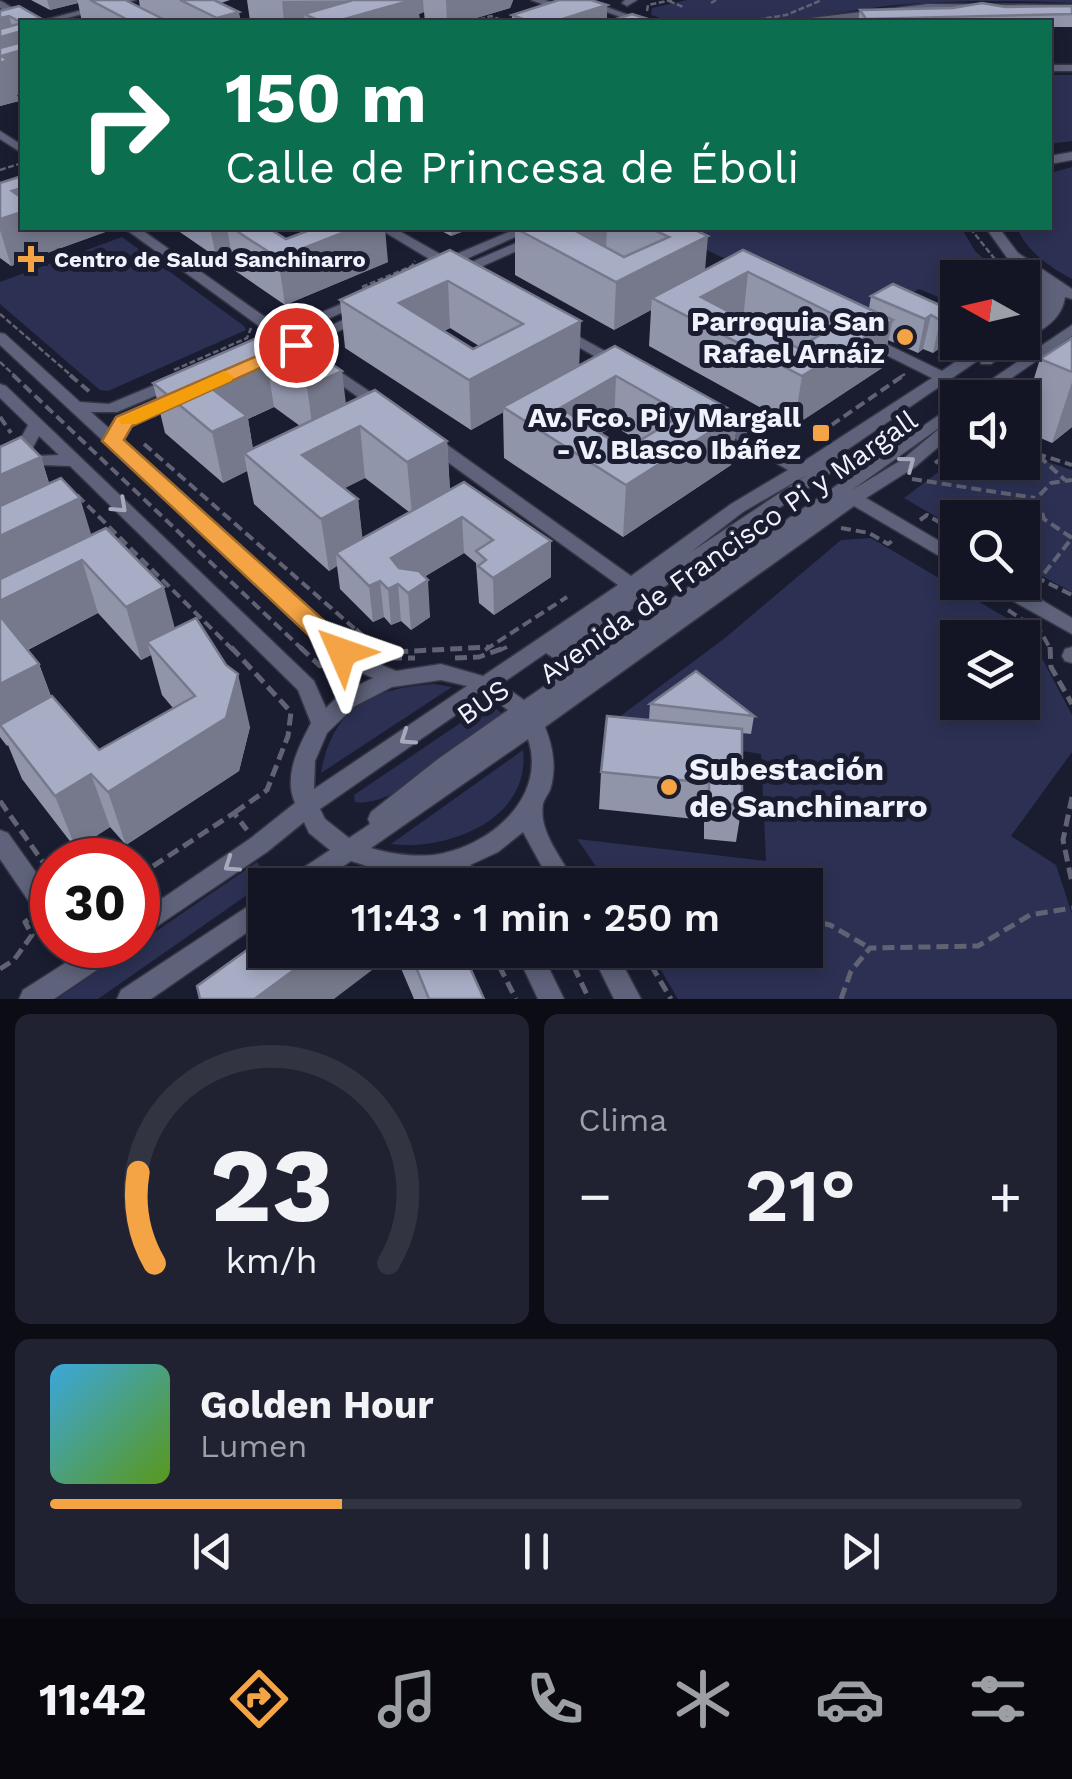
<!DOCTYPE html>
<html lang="es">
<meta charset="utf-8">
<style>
body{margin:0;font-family:"Work Sans",sans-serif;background:#212231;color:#f1f3f6;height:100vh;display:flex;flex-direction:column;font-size:38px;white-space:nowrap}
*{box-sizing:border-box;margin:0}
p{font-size:32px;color:#9d9fa6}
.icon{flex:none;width:55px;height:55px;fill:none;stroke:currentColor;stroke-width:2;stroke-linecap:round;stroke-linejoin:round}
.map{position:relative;height:999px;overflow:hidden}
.drawer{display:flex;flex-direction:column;gap:15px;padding:15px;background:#0b0c14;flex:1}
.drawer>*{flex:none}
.banner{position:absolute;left:20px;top:20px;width:1032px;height:210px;border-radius:0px;box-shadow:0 5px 15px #0003,0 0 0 2px #333441;background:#0b6e4f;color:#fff;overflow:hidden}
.needle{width:65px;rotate:278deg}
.controls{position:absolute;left:940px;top:260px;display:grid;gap:20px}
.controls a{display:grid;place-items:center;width:100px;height:100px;border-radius:0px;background:#141524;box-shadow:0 5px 15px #0003,0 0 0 2px #333441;font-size:50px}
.speed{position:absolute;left:30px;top:838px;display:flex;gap:20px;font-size:50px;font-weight:700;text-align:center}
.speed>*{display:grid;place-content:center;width:130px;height:130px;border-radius:50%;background:#141524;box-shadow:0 5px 15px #0003,0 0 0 2px #333441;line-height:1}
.speed .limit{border:15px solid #d22;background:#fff;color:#111}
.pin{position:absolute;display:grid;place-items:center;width:85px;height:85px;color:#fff;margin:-42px;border:5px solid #fff;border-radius:50%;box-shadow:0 2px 10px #0007}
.me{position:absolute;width:110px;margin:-55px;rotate:313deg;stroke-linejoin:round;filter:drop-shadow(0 0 8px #0008)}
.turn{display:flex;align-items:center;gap:35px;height:210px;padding:0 40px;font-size:45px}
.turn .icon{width:130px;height:130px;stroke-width:2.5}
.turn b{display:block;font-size:70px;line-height:85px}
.big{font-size:75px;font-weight:600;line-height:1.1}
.drawer .tile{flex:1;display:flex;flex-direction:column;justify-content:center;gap:15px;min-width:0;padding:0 35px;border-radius:15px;background:#212231}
.drawer .dial{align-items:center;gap:0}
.dial svg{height:260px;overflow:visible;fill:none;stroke:#333441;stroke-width:7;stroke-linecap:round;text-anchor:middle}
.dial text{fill:#f1f3f6;stroke:none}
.song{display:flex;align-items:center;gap:30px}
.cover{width:120px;height:120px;border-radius:15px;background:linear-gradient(135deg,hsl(200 70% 55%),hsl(90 70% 35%))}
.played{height:10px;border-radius:5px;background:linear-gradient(90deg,#f4a444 30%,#333441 30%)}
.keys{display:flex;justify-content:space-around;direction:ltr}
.heat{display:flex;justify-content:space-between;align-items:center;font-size:55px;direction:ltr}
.drawer .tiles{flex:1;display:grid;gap:15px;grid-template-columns:1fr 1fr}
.tile:last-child{grid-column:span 2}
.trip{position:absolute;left:248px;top:868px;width:575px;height:100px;border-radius:0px;background:#141524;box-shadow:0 5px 15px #0003,0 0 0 2px #333441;font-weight:600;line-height:100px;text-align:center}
.menu{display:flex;height:160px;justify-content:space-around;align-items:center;background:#08080e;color:#9d9fa6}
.menu .icon{width:70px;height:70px}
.menu .current{color:#f4a444}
.menu b{font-size:45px;color:#f1f3f6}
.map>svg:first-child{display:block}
.green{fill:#2c3154;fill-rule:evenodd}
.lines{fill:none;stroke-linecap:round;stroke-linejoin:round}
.minor-casing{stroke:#353545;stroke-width:3}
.path-far2{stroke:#616374;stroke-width:2.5;stroke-dasharray:6 2.5;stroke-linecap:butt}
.path-far1{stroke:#616374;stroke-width:4;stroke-dasharray:10 5;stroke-linecap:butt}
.path{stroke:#616374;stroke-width:5;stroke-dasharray:12 6;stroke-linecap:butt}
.minor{fill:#5e627a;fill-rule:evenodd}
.wall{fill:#9095aa;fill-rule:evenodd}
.shaded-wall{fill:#76798b}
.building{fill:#a8adc6;stroke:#76798b;stroke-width:2.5;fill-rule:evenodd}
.oneway{stroke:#a7aabc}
.route{fill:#f4a444;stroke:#9f6b2c;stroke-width:2.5}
.slow{fill:#f59e0b}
.poi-dot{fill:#f4a444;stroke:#1a1c30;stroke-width:4}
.labels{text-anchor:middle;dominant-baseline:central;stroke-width:10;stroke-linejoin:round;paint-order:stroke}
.far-poi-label{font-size:22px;font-weight:bold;fill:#f0f2fd;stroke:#1a1c30;text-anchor:start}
.poi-label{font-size:28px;font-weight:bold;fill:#f0f2fd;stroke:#1a1c30;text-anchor:end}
.street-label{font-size:28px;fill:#f0f2fd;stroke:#1a1c30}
.near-poi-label{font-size:32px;font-weight:bold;fill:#f0f2fd;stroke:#1a1c30;text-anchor:start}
</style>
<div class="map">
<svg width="1072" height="999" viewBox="0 0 1072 999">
<rect width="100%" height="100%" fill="#1a1c30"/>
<g class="green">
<path d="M687,0h385v3c-58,-3 -119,-3 -177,2 -71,8 -177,35 -244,10l1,-7z"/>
<path d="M1050,75h22v66l-22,3z"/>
<path d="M1072,167v112c-23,-12 -45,-28 -55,-51h33v-55z"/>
<path d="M661,228l301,1 13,22 30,26 -47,1 -1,27 -38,-16 -59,35z"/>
<path d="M122,237l122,89 2,4 -138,61 -8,-1 -100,-86v-22z"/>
<path d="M1023,454l49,16v122l-49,-26 -1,-48h-64l-1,11 -53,-31 53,-40 1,4h64z"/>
<path d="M871,538l156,92 45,85v37l-61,84 45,29 16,49v85h-394l-29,-49h156v-65h-196l-32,-46 189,22 -5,-107 -158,-25 122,-91 116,-98zM958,638h64v64h-64z"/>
<path d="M434,684l18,3 -131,86c11,-65 51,-85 113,-89z"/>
<path d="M490,703l15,14c-33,23 -111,92 -150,85l-1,-7z"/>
<path d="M523,750c8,70 -76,101 -132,94z"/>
<path d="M257,862l13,17 -172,120h-41z"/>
</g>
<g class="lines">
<defs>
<g id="minor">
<path d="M120,0h16l-84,22h-15z"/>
<path d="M531,0h14l60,22h-13z"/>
<path d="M573,0h14l61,22h-13z"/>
<path d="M625,0h12l-10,6 -5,-3z"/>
<path d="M0,1l3,1 28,18 -8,2 -23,-14z"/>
<path d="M928,4l144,1v6l-144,-1 -105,12h-25l5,-3z"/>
<rect x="1050" y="65" width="22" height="6"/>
<path d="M0,131l22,14v8l-22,-14z"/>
<path d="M1072,152v8l-22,4v-8z"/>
<path d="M124,228h15l143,101 76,-32h10l2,3 -98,44h-10v-6l8,-4z"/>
<path d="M378,228h16l53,30 71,-30h17l-82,37v5l98,-42h17l-112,50 -15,-3 -5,-12z"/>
<path d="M986,228h13l19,25 54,36v10l-7,-2c-3,22 -20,31 -38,42l-5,1v-11l6,-3h-6v-8l14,-13 3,-26 -31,-20z"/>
<path d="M363,311l5,1v6l-81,36h-10l-3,-3z"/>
<path d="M1072,325v11l-89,62h-19z"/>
<path d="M561,327l64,35 3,3 -3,3h-10l-59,-34 -2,-3z"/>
<path d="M0,333l5,1 75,68 29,2 60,-25h12l2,3 -2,3 -64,27h-26l20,18c10,-16 57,-39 76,-37l2,3 -2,3 -57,26 -8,15 218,198 27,21 29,12 45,-7 42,12 135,-91 -194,-140 -2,-4 2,-4h12l195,139 100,-72 57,-34 -78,-46 -2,-3 2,-3h12l79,45 131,-85 -70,-35v-6h10l70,34 42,-29h37l-30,22h-10l-1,-5 -142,97h9l2,4 -287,197 -7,2 -9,-6 -45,31 23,16 434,-298v13l-4,2 4,-1v14l-43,37 -49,31 92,54v15l-104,-61 -309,221c8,20 12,41 5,63 -2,5 -6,9 -7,14 -5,29 21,56 33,81h-24l-29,-53 -25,20 -28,13 23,13 4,7h-34l-22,-11 -46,1 -44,-14 -36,24h-31l4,-7 42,-28 -21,-17 -5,-11 -37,30 -129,87v-24l113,-77 44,-35c-12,-27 4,-57 16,-80l-13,-33 -228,-224 -27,-1 -43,17v-11l35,-15 24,-1 -20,-19 -6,11 -33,15v-12l20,-10 8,-15 -28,-27v-14l6,2 308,295 12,27 14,-14 33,-16 -20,-9 -27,-21 -326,-303zM946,423l-43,36 -51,31zM807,475l-116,77 52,-40zM441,680l26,6 -153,103 1,-28 12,-28 28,-27 37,-19zM486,694l22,16 -70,49 -67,53 -3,7 2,5 -21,14 -24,-19 -5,-10zM528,739c20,60 -41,109 -95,116 -22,2 -41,-1 -62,-7z"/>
<path d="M324,361l67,45 2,3 -2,3h-12l-60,-43 -3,-3z"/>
<path d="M986,582h25l61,36v16l-84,-47z"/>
<path d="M1072,647v16l-7,-2 -3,-5 3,-7z"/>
<path d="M0,830l8,3 44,62v30l-9,-3 -43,-63z"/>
<path d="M265,895v25l-114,79h-34l4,-9z"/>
<path d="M62,945h63l-3,8 -68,46h-35l4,-9 47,-30z"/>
<path d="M515,950h25l24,49h-26z"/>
<path d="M590,950h25l26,49h-27z"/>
</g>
</defs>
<use href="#minor" class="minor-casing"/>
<g class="path-far2">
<path d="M669,1l14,6"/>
<path d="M711,3l5,-3"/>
<path d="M647,11l1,-6 24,-5"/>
<path d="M657,21l22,-1"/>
<path d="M749,21l37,-6 36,-15"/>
<path d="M471,22l20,-6 15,6"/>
<path d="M0,170l22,-7"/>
<path d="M970,228l28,35"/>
<path d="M1022,283l7,10 -7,8"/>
<path d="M362,287l50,-21 3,-5"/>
<path d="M0,314l73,63"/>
<path d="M938,358l25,-16"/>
<path d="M0,362l16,15"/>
<path d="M174,370l73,-32 4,-10"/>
<path d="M900,377l5,-3"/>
</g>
<g class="path-far1">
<path d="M13,375l290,275"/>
<path d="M70,375l21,18"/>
<path d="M0,417l11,16"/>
<path d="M822,441l-8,-4 90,-62"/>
<path d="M144,444l211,185 -8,5"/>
<path d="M1022,449l50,16"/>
<path d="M1039,456l26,24"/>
<path d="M935,463l23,-15"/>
<path d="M912,479l123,19"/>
<path d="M77,495l156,155"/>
<path d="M977,518l38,-3 27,4"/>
<path d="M920,520l7,-5 31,18"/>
<path d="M940,523l18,-3"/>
<path d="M841,528l28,5 19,11 4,-3"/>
<path d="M1022,570l50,25"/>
<path d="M963,582l19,13"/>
<path d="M1035,585l37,-47 -28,-19 -7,-21 14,-15 21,-3"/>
<path d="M1008,610l33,22 10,18"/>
<path d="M356,629l17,16 14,5"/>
<path d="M485,650l82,-53"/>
<path d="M500,650l7,-3"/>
</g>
<g class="path">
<path d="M231,647l60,65 -3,24 -21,54 -33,23"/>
<path d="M300,647l20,19 8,-5"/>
<path d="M379,647l16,5 94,-5"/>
<path d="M1050,647l1,20 21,37"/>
<path d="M390,658h25"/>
<path d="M455,658l24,-1 28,-10"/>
<path d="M1072,797l-9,43 9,43"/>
<path d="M0,801l52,74"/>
<path d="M138,876l96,-63 13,17"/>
<path d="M594,878l38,-3 62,10"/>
<path d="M583,885l11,-7 5,7"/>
<path d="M805,919l25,6 38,22"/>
<path d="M491,950l25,49"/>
<path d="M566,950l23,49"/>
<path d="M642,950l29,49"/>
<path d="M0,969l14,-9 18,-25 -7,-13 6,-4"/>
<path d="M841,999l10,-28 19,-23 108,-2 52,-31 42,-7"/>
</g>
<use href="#minor" class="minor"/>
</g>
<g class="wall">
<path d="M31,0h94l15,8 -1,-8h91l-9,3 20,19h-159l-4,-19 -28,7z"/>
<path d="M247,0h266l-3,8 -47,14h-38l-1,-10 -5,2 1,8h-167l-3,-1z"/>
<path d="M1072,6v21h-22v-5h-192l2,-12z"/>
<path d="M0,11l47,11 -30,73 2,6 -19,5z"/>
<path d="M512,15l95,7h-95z"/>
<path d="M0,183l22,45h86v3l-97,35 -11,-8z"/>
<path d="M174,228h94l18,11 102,23 -103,43 -51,-35 -3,-19 -15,6z"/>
<path d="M436,228h36l-21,8z"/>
<path d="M515,228h176l14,42 38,-20 126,58 2,-12 82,15 -8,33 -12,9 -10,-4 -5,4 -30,-13 -6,28 -88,58 -145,-80 2,-36 -37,20 -99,-55z"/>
<path d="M450,250l129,115 159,49 -7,51 -108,72 -119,-79 -1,-46 -32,18 -126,-82 -5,-48zM450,328l29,18 -6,3 -29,-18zM614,426l25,15 -13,8 -25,-16z"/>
<path d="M280,328l65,76 102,37 3,49 101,87 -57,38 -15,-12 -3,-40 -12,-10 -40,24 6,40 -19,13 -10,-9 -10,4 -7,-8 -11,5 -33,-33 -3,-23 -8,5 -75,-67 -7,-33 -24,12 -58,-50 -12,-50zM274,407l26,19 -47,23 -5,-30zM365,478l44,34 -47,26 -4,-39 -14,-11z"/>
<path d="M1072,338v89l-20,16 -30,-13v-13l18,-58z"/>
<path d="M41,457l8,26 42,52 84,93 75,99 -11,44 -113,74 -16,-18 -34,22 -54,-70 -14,-34 -1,1 -7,-9v-136zM98,613l43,47 10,-5 11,40 11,13 -74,42 -48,-54 -12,-32 -11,-14z"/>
<path d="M650,704l104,12 -3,18 -9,-1v72l-6,37 -32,-3v-19l-105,-11 2,-37 48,-52z"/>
<path d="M265,950h197l22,49h-70l-14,-33z"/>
</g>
<g class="shaded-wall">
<path d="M47,0h30l1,3 -28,7z"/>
<path d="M423,0l1,12 -5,2 1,8h-98l-18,-8 1,8h-21l-2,-21z"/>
<path d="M446,0h67v1l-3,7 -47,14h-16z"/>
<path d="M607,5v17h-54z"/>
<path d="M239,12l2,10h-24v-4z"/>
<path d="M9,16l5,17 8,-2v62l-5,2 2,6 -19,5v-88z"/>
<path d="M22,188v40h86v3l-97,35 -11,-36v-11l12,-28z"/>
<path d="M210,228h17l4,23 -15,6z"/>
<path d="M355,228h30l3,34 -103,43 -7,-47z"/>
<path d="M451,228h21l-21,8z"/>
<path d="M564,228h43l-1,23z"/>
<path d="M708,236l-4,46 -52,16 -1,12 -37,20 2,-48z"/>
<path d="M748,272l-5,48 -42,-23z"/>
<path d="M448,281l2,47 -36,18 -15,-43z"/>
<path d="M953,311l-8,33 -12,9 7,-33z"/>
<path d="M931,315l-8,34 -5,4 7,-34z"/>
<path d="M893,320l-11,48 -88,58 8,-50z"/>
<path d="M581,321l-2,49 -76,37 1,5 -33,18 -2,-50z"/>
<path d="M266,357l8,50 -26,12 7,43 -11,-9 3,18 -24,12 -11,-51 -6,-48z"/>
<path d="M342,371l6,50 -34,17 -7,-51z"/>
<path d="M616,376l-2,50 -42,24 -12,-42z"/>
<path d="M1072,382v45l-20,16z"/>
<path d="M738,414l-7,51 -108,72 3,-52z"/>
<path d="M360,426l5,52 -55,28 -8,-51z"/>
<path d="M447,441l3,52 -38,21 -5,-52z"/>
<path d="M41,457l16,52 23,-11 16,52 -96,48v-123z"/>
<path d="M358,499l6,52 -28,2 1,13 -8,5 -8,-52z"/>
<path d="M462,517l2,36 -60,36 -6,-5 3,37 -10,4 -3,-36 3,-31z"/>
<path d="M551,541v36l-57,38 -1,-37z"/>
<path d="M82,560l16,53 -87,45 -11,-29v-28z"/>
<path d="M428,580l2,37 -19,13 -3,-37z"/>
<path d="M380,581l4,36 -11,5 -4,-36z"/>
<path d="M164,587l14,53 -31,2 4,13 -10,5 -15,-53z"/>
<path d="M39,664l19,53 -58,9v-42z"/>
<path d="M238,674l12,53 -11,44 -113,74 -18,-53z"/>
<path d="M91,774l19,53 -34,22 -21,-53z"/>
<path d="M321,950h56l3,14 -46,35h-78v-1z"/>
</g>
<g class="building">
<path d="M90,0h35l44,22h-37z"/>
<path d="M180,0h34l25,12 -22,6z"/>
<path d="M353,0h59l-78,22h-12l-18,-8z"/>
<path d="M559,0h32l16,5 -54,17h-22l-19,-7z"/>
<path d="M982,3l23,4 67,-1v8l-206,5 -6,-9 93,-2z"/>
<path d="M19,6l28,16 -25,1 -13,-7 -9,2v-7z"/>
<path d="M632,14l25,8h-50z"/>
<path d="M22,23v8l-22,6v-8z"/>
<path d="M22,42v8l-21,6 7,4 -8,3v-15z"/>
<path d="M22,176v12l-10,3 10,7v14l-22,7v-36z"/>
<path d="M232,228h36l18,11 29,-11h40l-77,30z"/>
<path d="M515,228h55l54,29 45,-20 -19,-9h41l17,8 -92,46z"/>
<path d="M450,250l131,71 -112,59 -129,-80zM448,281l75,43 -50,25 -74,-46z"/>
<path d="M743,250l150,70 -91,56 -150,-78zM748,272l97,48 -47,28 -97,-51z"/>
<path d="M893,284l60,27 -13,9 -9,-5 -6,4 -54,-23z"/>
<path d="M280,328l62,43 -35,16 -41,-30 -60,27 41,32 -35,16 -59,-49z"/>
<path d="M1072,338v34l-32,-13z"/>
<path d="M615,346l123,68 -112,71 -123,-78zM616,376l67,38 -57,35 -66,-41z"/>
<path d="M375,390l72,51 -40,21 -47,-36 -58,29 56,44 -37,20 -77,-66z"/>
<path d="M21,437l20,20 -41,18v-28z"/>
<path d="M61,478l19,20 -80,38v-30z"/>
<path d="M464,482l87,59 -58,37 -15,-12 8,-6 -10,-9 17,-11 -31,-23 -71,41 8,10 20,3 9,9 -20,13 -10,-9 -10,5 -8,-8 -11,5 -33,-33z"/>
<path d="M106,528l58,59 -38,20 -44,-47 -82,41v-22z"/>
<path d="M0,616l39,48 -39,20z"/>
<path d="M196,618l30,47 12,9 -12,44 -118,74 -17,-18 -36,22 -55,-71 52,-29 47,54 96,-54 -48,-54z"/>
<path d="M696,671l58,45 -104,-12z"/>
<path d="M607,716l135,13v76l-33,-3v-19l-108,-11z"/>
<path d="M357,871l54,3 13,4 7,7h-93z"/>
<path d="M265,937v13h56l-65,48 1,1h-57l-3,-13z"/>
<path d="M409,950h53l22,49h-55z"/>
</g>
<defs><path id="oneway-chevron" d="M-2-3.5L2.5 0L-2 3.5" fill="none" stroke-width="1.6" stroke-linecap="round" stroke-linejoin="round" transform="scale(2.5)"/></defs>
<g class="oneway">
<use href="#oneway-chevron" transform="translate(908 463) rotate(-37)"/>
<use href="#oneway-chevron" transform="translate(120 506) rotate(43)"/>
<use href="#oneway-chevron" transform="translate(407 738) rotate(146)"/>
<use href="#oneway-chevron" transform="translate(231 865) rotate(146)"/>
</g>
<path class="route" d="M296,339l6,2v8l-170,77 -8,14 227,205 4,7 -4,6h-18l-231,-217 14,-24z"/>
<path class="slow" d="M224,371l10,6 -3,4 -95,43h-15l-3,-5z"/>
<g class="poi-dot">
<path d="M26 244h10v10h10v10h-10v10h-10v-10h-10v-10h10z"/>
<circle cx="905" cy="337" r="10"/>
<rect x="811" y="423" width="20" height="20" rx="5"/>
<circle cx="669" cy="787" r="10"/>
</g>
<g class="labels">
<g class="far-poi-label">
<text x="54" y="259">Centro de Salud Sanchinarro</text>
</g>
<g class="poi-label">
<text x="885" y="321">Parroquia San<tspan x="885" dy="32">Rafael Arnáiz</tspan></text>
<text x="801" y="417">Av. Fco. Pi y Margall<tspan x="801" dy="32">- V. Blasco Ibáñez</tspan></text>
</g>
<g class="street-label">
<text transform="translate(728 547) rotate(-35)">Avenida de Francisco Pi y Margall</text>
<text transform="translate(483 702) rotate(-35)">BUS</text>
</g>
<g class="near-poi-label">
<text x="689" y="769">Subestación<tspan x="689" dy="37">de Sanchinarro</tspan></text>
</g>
</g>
</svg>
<div class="controls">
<a><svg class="needle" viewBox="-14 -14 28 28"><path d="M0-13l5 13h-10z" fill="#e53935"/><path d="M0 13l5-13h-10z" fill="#9d9fa6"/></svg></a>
<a><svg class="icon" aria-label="sound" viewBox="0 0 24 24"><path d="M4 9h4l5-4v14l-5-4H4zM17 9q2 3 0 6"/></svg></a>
<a><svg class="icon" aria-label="search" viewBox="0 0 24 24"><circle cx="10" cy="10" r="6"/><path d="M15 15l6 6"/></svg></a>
<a><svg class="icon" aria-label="layers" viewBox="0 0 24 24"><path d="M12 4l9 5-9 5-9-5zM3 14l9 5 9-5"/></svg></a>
</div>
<div class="speed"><div class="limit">30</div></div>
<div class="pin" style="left:296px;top:345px;background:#d93025"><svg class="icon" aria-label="arrive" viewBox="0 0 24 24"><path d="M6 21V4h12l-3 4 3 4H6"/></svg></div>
<svg class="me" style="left:342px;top:652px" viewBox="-20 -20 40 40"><path d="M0-17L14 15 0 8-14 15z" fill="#f4a444" stroke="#fff" stroke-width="4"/></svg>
<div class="trip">11:43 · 1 min · 250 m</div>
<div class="banner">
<div class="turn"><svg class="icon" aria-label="right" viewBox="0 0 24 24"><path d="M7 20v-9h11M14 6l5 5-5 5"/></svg><div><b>150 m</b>Calle de Princesa de Éboli</div></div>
</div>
</div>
<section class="drawer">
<div class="tiles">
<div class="tile dial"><svg viewBox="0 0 100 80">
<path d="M14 69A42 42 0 1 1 86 69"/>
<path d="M14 69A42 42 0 0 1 9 41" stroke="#f4a444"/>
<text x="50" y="56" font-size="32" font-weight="700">23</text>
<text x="50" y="72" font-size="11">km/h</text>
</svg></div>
<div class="tile"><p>Clima</p>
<div class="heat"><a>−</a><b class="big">21°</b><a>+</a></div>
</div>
<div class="tile">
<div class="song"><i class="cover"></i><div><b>Golden Hour</b><p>Lumen</p></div></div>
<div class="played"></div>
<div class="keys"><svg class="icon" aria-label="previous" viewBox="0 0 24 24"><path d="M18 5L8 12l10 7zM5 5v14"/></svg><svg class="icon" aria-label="pause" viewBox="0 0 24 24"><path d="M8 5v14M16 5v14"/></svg><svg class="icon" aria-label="next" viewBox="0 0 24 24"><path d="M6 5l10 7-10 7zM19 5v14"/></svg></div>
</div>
</div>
</section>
<nav class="menu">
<b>11:42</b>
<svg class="icon current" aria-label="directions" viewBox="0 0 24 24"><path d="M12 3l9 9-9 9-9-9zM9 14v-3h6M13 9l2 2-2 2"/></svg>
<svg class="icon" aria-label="music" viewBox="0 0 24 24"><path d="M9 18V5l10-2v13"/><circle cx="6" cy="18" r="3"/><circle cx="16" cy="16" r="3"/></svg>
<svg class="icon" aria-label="phone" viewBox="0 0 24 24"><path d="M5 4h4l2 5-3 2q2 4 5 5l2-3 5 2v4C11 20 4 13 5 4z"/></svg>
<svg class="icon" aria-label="climate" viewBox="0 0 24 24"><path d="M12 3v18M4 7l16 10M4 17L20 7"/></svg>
<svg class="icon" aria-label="car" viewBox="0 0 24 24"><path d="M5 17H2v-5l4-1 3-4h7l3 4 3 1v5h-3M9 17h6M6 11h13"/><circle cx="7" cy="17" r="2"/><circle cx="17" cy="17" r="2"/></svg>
<svg class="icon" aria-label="filters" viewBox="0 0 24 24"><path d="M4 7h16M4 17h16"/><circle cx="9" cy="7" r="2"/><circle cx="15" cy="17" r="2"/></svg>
</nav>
